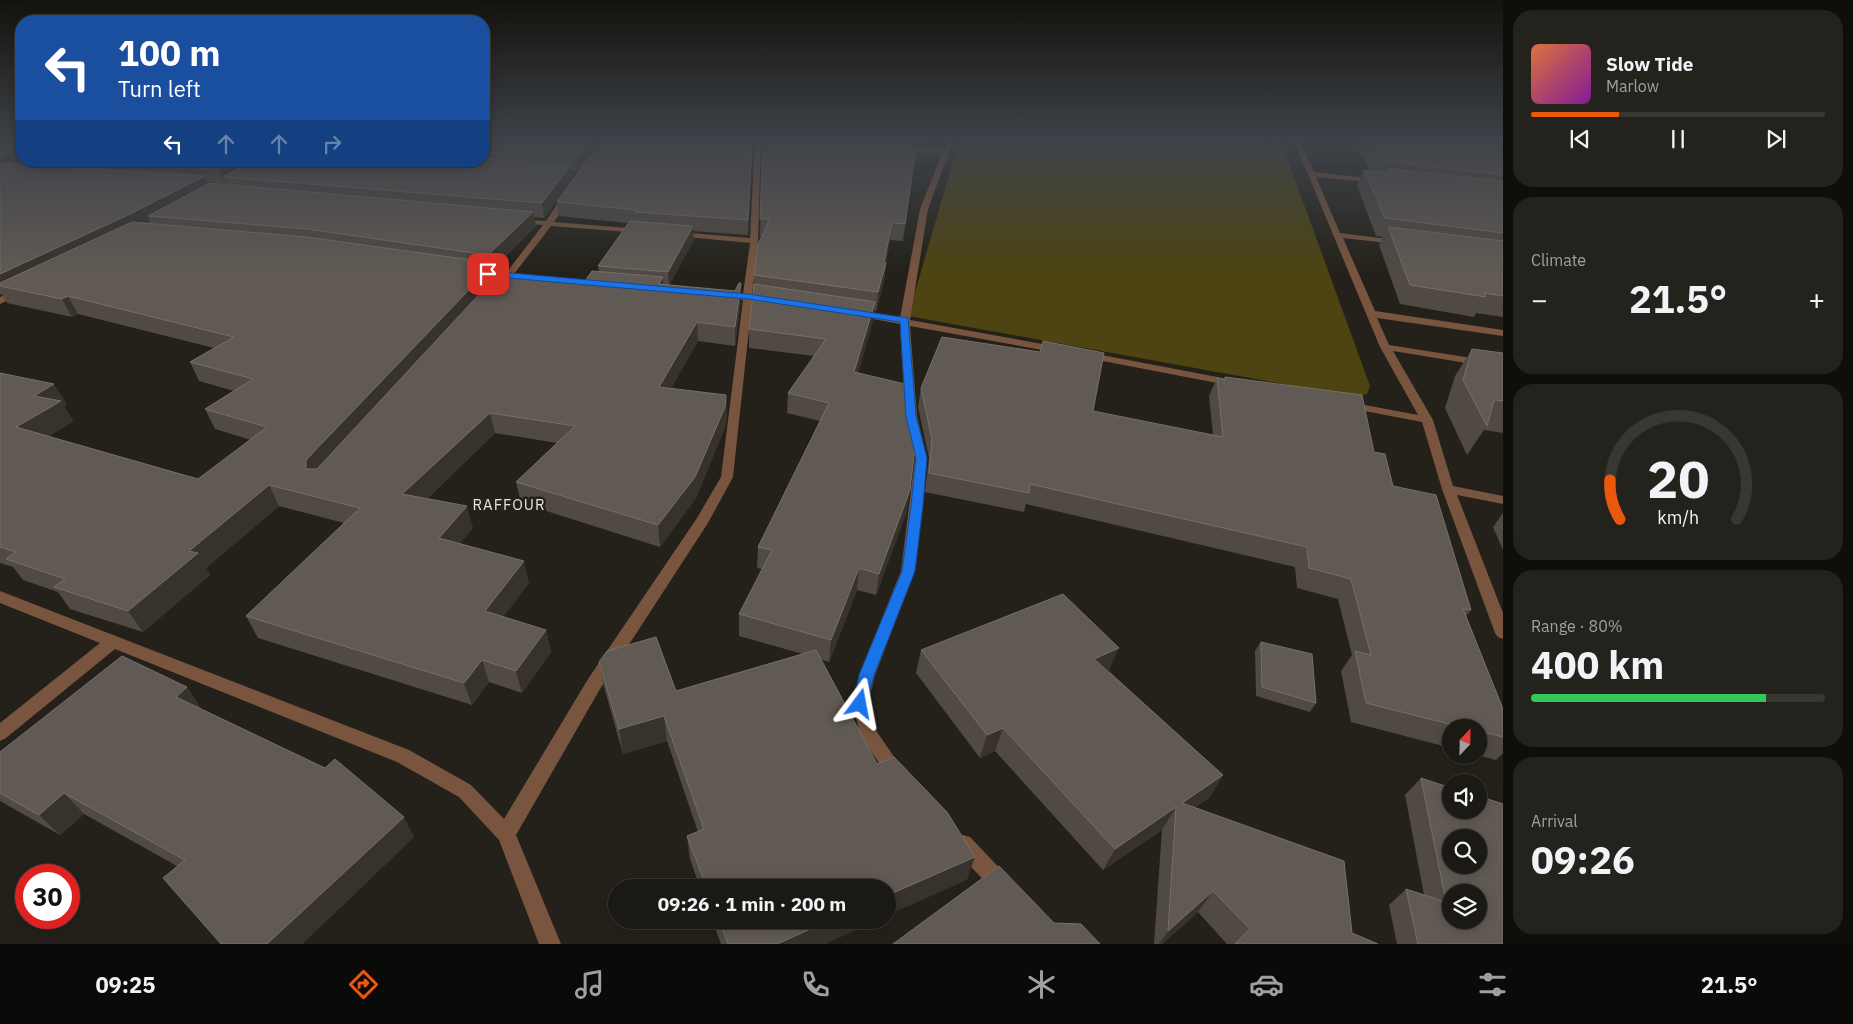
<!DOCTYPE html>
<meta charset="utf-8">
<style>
body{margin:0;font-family:"IBM Plex Sans",sans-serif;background:#23221c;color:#f1f3f6;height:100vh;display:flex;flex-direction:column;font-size:19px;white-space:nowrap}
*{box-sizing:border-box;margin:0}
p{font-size:16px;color:#9fa0a0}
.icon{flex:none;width:28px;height:28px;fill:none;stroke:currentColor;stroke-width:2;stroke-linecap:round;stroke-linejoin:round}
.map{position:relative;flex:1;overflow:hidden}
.panel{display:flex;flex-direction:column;gap:10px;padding:10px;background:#0e0e0a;width:350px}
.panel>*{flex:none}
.banner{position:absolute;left:15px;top:15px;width:475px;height:152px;border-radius:20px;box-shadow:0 2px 12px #0003,0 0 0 1px #383833;background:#1a4fa0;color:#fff;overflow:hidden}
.needle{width:32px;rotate:22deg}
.tools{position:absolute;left:1442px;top:719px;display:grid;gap:10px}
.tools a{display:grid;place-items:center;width:45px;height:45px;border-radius:50%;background:#1a1913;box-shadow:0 2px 12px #0003,0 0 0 1px #383833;font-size:25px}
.speed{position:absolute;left:15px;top:864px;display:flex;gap:10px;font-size:25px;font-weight:700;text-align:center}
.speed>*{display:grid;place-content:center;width:65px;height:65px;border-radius:50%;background:#1a1913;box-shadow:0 2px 12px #0003,0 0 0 1px #383833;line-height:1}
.speed .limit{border:8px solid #d22;background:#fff;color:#111}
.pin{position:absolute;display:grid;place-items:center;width:42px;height:42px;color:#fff;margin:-21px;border-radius:10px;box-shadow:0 2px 8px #0006}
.me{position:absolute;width:55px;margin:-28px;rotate:13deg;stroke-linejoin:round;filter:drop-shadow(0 0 4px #0008)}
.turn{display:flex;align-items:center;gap:18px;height:105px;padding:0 20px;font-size:22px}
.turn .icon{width:65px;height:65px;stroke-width:2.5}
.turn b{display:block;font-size:35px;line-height:42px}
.lanes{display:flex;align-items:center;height:48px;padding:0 20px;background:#0003;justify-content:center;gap:25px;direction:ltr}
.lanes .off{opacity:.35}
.big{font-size:38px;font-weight:700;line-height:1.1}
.panel .tile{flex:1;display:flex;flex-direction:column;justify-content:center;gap:8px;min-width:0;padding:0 18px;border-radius:20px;background:#23221c}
.panel .dial{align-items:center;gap:0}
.dial svg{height:130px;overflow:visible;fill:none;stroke:#383833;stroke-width:7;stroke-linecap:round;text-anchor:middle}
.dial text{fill:#f1f3f6;stroke:none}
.song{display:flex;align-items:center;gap:15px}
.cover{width:60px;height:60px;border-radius:8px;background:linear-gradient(135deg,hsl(20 70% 55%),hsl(290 70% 35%))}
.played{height:5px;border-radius:2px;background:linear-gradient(90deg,#ea580c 30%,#383833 30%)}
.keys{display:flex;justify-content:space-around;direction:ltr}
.heat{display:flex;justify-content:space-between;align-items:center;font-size:28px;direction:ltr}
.charge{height:8px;border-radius:4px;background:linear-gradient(90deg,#34c759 80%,#383833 0)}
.trip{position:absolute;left:608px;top:879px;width:288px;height:50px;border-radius:25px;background:#1a1913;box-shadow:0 2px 12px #0003,0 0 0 1px #383833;font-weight:700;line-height:50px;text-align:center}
.dock{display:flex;height:80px;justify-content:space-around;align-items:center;background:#0a0a08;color:#9fa0a0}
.dock .icon{width:35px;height:35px}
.dock .on{color:#ea580c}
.dock b{font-size:22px;color:#f1f3f6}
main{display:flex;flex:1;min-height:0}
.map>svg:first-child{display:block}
.green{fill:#4d4412}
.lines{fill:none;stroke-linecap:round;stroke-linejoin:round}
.minor{fill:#79553f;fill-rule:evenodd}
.wall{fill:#514a44;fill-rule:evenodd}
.shaded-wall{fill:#38322c}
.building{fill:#615a54;stroke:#75706a;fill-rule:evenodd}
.route{fill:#1a73e8;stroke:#114b97}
.labels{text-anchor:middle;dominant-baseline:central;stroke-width:5;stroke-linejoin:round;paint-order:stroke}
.quarter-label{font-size:15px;letter-spacing:1px;fill:#e4e4de;stroke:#232119}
</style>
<main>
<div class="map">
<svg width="1503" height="944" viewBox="0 0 1503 944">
<rect width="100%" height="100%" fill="#232119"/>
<path class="green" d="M959,141h322l89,245 -3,8 -12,3 -447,-81z"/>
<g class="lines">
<g class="minor">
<path d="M755,141h6l-3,100 -6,54 16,2 5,3 -5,3 -16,-2 -19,176 -25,46 -108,166 -84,146 45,109h-22l-40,-104 -40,-43 -62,-35 -282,-113 -109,89 -6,3v-18l100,-80 -100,-40v-12l409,159 62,35 33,34 84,-140 109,-161 24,-41 22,-177 -20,-2 -5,-3 5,-3 20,2 7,-51 -73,-7 -4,-2 4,-2 73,6z"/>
<path d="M947,141h6l-25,68 -18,111 149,27 5,3 -5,3 -149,-27 7,90 10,42 -12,113 -40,104 -7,29 7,25 30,44 -3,6 -6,2 -6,-2 -29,-42 -9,-33 7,-29 42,-104 14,-113 -10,-42 -5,-92 -43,-8 -5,-3 5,-3 43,8 20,-109 22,-56 -41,-1 -3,-2 3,-2 43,1z"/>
<path d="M1294,141h6l14,31 62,7 4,2 -4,2 -60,-6 24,56 56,7 4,2 -4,2 -53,-6 32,73 128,19v6l-126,-18 12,27 114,18v6l-110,-18 40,69 20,66 50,10v8l-46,-9 46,118v26l-5,-2 -3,-4 -53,-144 -20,-67 -73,-14 -6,-3 6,-3 69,13 -38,-68z"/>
<path d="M564,194l7,2 -17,26 86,7 4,2 -4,2 -89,-7 -37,48 3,1v4h-7l-5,4 -4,-3 1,-2 -35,-5 -1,-2 4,-3 36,5 37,-48 -25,-2 -4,-2 1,-2 31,2z"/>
<path d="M20,288l3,1v4l-23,11v-7z"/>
<path d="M1086,352l147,28 5,3 -5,3 -151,-29v-4z"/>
<path d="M963,835l7,2 38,40 3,7 -3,7 -7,3 -7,-3 -38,-40 -3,-7 3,-7z"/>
</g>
</g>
<g class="wall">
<path d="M0,141h21v20h463v-20h270l-1,3h-1l-4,91 -55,-4 1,9 -25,45 72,16 -6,45 -37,-5 -27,47 55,7 1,20 -2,12 -29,71 -36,49 -139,-44 -5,-21 41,-39 -62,-10 -68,66 46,29 -13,15 69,40 -26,34 43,13 5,22 -29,41 -33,-11 -17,23 -214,-67 -12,-22 98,-93 -65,-17 -73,62 4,7 -67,57 -73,-23 -12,-17 -35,-12 -10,-13 -13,-4v-190l67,31 -3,2 9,15 -25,16 150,42 53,-39 -36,-11 -10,-20 29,-18 -35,-10 -9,-19 24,-14 -136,-34 -6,3 -65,-14 -5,-9 -2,1zM597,141h6l-5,6zM581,168l-24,34 2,14 69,7 -30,43 1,6 -14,9 -96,3 -3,-12 -5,-1v-3l10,2 45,-44 -2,-9 10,1 29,-39 -1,-8h6zM207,182l17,1 1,-1 1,3 -18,-1z"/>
<path d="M762,141h165l-1,2h-9l-14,98 -13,-1 -4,23 -2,18 -8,30 -2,-1 -1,10 -15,53 49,138 -31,84 -19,-5 -28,72 -9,-3 57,105 90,116 -81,8h-186l-10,-29 -3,-23 11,-4 -31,-91 -44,13 -19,-67 -5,-25 77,29 127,-37 -64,-18v-22l23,-45 -5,-1 1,-21 62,-126 -33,-8 1,-20 26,-37 -65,-8v-19l5,-45v-9l8,-39h-2l3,-92z"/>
<path d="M1353,141h150v176l-27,-4 -2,4 -74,-13 -21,-59 4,-8 -7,-1 -19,-50 7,-16 7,1z"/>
<path d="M1472,349l31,4v80l-19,-3 -17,25 -22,-47 10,-32z"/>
<path d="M1225,377l149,75 19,34 78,124 -5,6 37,93v44l-7,7 -19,-5h2v-27h-28v20l-100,-26 -10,-51 11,-16 -14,-56 -41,-11 -2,-21 -269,-63 -2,8 -99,-20 4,-34 -11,-51 3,-19 292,47 -4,-39 8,-18 7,2z"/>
<path d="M1503,513v37l-10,-23z"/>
<path d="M1261,642l55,61 -6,9 -54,-16 -1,-45z"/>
<path d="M921,650l188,21 114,104 -14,23 -15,10 158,125 26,11h-151l-29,-32 -36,32h-8l8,-114 -59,40 -108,-119 -15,7 -64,-85z"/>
<path d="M201,708l-1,1 214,128 -112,107h-81l-44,-78 -93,-52 -24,21 -60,-34v-49z"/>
<path d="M1421,778l82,166h-106l-8,-39 17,-16 18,6 -19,-100z"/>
<path d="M712,920h166l-54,24h-103z"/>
</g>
<g class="shaded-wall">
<path d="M592,141h5l1,8 -20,22 -2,-13z"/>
<path d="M752,141v11l-4,83v-15z"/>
<path d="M917,141l-1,13 -13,87 2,-17z"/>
<path d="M21,147v10h-3l4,6 -22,9v-17z"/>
<path d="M233,161h30l-40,16 2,5 -1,1 -6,-14z"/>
<path d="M571,165l2,14 -29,39 -2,-15z"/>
<path d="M205,176l5,14 -62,26 2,6 -15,8 -135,56v-12z"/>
<path d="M533,212l3,14 -45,44 -3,-15z"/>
<path d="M892,223l-2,17 -5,27 1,-4 -2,18 -8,30 2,-19z"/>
<path d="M693,226l1,14 -25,46 -1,-14z"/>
<path d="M479,261l3,15 4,-4 4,17 -175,201 -9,-21v-9l163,-190z"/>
<path d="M663,277l1,17 -5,-10z"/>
<path d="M741,283v18l-6,45v-19z"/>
<path d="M68,296l10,18 -6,3 -10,-18z"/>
<path d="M875,302l-2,18 -20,72 1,-20z"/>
<path d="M697,322l1,19 -37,66 -2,-20z"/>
<path d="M54,384l13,20 -3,2 9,15 -43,27 -14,-21 18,-31z"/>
<path d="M726,395l1,20 -2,12 -29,71 -36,49 -2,-22z"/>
<path d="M490,413l5,20 -86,83 -7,-22z"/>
<path d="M269,485l10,21 -73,62 4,7 -67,57 -15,-21 61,-60z"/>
<path d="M910,490l-3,21 -31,84 3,-21z"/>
<path d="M467,506l6,22 -27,31 -7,-21z"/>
<path d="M524,561l5,22 -38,50 -6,-22z"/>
<path d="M859,568l-2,22 -28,72 2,-22z"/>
<path d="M546,630l5,22 -29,41 -6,-22z"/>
<path d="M1119,648l-10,23 -24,11 9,-23z"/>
<path d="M482,660l7,22 -17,23 -8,-22z"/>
<path d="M187,687l14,21 -11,10 -14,-21z"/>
<path d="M664,716l3,25 -44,13 -4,-25z"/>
<path d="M1003,728l-8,23 -15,7 7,-23z"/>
<path d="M1223,775l-14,23 -34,23 7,-18z"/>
<path d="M64,793l20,21 -24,21 -21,-20z"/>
<path d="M1176,807l-14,23 -59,40 12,-21z"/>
<path d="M404,817l10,20 -112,107h-35z"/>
<path d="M975,857l-8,23 -81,36v-20z"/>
<path d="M1213,891l-15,21 -36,32h-3l9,-13z"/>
<path d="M831,920h47l-54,24h-47z"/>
</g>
<g class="building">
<path d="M0,141h21v6l-21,8z"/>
<path d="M484,141h108l-16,17 -92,-6z"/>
<path d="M604,141h148l-4,79 -113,-8 1,-2 -79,-8 27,-38z"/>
<path d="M763,141h154l-12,83 -13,-1 -8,39 2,1 -8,29 -124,-17 4,-31 12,-25h-10z"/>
<path d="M1369,141h123l11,1v33l-121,-14z"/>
<path d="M484,159l87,6 -29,38 -319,-26 28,-16h233z"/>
<path d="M86,161h147l-15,8z"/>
<path d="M3,163l202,13 -77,39 -128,59v-110z"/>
<path d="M1388,169l115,12v52l-118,-15 -21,-48 26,3z"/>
<path d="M210,183l323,29 -45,43 -181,-26 -159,-13z"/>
<path d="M630,221l63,5 -25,46 -70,-6z"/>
<path d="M132,222l174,15 173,24 -10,9 17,2 -180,188v9h11l182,-196 86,8 7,-10 71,6 -4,7 76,7 4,-8h2l-6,44 -38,-5 -38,65 67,8 -1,12 -30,70 -37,48 -142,-43 59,-56 -85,-13 -88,81 65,12 -28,32 85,23 -39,50 61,19 -30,41 -34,-11 -18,23 -218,-67 114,-108 -91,-23 -80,66 9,2 -70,58 -74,-24 11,-8 -59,-20 10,-7 -16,-5v-174l54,11 -20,12 27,5 -45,26 182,52 69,-52 -62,-18 48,-30 -63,-17 44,-25 -166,-41 -6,3 -62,-13v-3z"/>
<path d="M1388,227l115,14v55l-19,-3 2,4 -76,-12z"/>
<path d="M754,284l121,18 -21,70 51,12 1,13 10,41 -6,52 -31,84 -20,-6 -28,72 -92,-26 33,-64 -14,-3 71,-144 -41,-10 38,-54 -77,-10z"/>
<path d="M942,337l98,15 3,-11 61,12 -11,58 130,26 -6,-59 8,2v-3l137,18 12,57 11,2 8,32 43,9 35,115 -8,-1 40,100v28l-24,-6v-3h-14l-99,-25 -11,-52 16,4 -20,-76 -42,-11 -2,-21 -277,-63 -1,9 -100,-20 3,-34 -11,-51z"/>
<path d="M1472,349l31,4v48l-9,-1 -7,26 -24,-46z"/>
<path d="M1063,594l56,54 -25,11 129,116 -41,28 162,58 8,72 26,11h-143l15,-15 -37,-38 -45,40 8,-124 -61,42 -112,-121 -16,7 -66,-85z"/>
<path d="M656,637l20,54 140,-41 61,114 17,-7 53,55 28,45 -89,39v-8h-179l-20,-52 17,-7 -40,-113 -45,13 -20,-67 8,-11z"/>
<path d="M1261,642l51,12 4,49 -54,-16z"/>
<path d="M122,656l65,31 -11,10 149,71 10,-9 69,58 -137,127h-46l-58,-66 22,-18 -121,-67 -25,22 -39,-22v-41z"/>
<path d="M1421,778l30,10v22h28v-14l24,8v140h-85l-12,-55 40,13zM1451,838h28v27h-28zM1451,892h28v28h-28z"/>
<path d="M999,866l55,57 27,1 19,20h-207z"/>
<path d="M719,920h112l-54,24h-49z"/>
</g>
<linearGradient id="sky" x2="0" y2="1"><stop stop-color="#13120e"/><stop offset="0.52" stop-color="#3f4349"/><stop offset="1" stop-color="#3f4349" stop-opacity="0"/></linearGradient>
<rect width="1503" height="273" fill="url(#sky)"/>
<path class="route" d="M488,271l260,23 160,24 8,98 11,42 -4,47 -8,66 -41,104 -8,34 -6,2 -5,-2 -2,-5 6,-29 43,-104 9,-66 5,-47 -10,-42 -6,-94 -152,-23 -263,-23v-4z"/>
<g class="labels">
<g class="quarter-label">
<text x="509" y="504">RAFFOUR</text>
</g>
</g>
</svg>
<div class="tools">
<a><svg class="needle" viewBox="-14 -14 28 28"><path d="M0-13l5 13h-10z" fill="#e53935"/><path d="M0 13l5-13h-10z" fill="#9fa0a0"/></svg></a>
<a><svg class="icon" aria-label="sound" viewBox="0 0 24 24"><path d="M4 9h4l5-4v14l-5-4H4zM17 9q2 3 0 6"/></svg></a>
<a><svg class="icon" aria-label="search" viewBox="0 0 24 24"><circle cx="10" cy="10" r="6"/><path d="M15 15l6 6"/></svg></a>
<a><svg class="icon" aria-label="layers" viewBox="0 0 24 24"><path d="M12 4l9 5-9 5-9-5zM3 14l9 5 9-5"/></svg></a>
</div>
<div class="speed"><div class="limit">30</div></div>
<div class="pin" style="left:488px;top:274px;background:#d93025"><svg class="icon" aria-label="arrive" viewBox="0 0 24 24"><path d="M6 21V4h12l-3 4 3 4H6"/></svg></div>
<svg class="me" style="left:860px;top:704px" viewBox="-20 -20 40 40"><path d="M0-17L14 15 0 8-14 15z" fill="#1a73e8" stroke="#fff" stroke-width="4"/></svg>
<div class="trip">09:26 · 1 min · 200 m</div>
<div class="banner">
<div class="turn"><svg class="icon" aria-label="left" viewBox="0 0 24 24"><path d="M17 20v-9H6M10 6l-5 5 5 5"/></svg><div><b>100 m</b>Turn left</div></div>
<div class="lanes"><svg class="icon" aria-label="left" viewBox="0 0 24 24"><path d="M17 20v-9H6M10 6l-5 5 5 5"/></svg><svg class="icon off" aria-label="ahead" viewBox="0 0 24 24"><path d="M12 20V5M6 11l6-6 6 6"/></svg><svg class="icon off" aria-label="ahead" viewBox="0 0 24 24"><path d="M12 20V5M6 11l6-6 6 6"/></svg><svg class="icon off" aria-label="right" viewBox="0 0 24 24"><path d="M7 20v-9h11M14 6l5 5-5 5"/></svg></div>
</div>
</div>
<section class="panel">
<div class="tile">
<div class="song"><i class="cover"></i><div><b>Slow Tide</b><p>Marlow</p></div></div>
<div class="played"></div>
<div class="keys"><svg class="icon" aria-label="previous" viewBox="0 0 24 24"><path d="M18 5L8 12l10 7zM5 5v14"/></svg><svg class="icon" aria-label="pause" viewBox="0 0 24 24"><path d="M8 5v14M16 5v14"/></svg><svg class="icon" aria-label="next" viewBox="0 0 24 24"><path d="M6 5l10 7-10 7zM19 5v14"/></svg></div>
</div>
<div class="tile"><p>Climate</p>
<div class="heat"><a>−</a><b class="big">21.5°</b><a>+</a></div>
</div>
<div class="tile dial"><svg viewBox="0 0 100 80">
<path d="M14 69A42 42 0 1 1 86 69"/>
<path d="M14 69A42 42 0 0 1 8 45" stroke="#ea580c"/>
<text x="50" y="56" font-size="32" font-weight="700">20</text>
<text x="50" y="72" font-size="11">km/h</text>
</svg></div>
<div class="tile"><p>Range · 80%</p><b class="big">400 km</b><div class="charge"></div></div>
<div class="tile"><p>Arrival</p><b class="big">09:26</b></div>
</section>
</main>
<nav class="dock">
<b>09:25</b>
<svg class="icon on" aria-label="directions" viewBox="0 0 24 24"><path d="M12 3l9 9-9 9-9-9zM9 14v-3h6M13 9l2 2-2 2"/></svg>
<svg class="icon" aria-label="music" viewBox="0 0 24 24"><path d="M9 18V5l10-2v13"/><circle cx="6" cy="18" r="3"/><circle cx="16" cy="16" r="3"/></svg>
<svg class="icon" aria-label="phone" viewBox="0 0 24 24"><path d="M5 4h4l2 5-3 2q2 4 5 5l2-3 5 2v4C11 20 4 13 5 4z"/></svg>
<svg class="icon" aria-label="climate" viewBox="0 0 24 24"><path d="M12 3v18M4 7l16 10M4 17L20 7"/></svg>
<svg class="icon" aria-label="car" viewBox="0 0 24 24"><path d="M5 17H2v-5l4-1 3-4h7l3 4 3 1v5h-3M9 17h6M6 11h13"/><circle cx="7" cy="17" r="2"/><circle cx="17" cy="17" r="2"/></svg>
<svg class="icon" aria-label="filters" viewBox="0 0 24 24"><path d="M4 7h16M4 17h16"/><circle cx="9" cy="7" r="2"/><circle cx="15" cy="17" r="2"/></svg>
<b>21.5°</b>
</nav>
